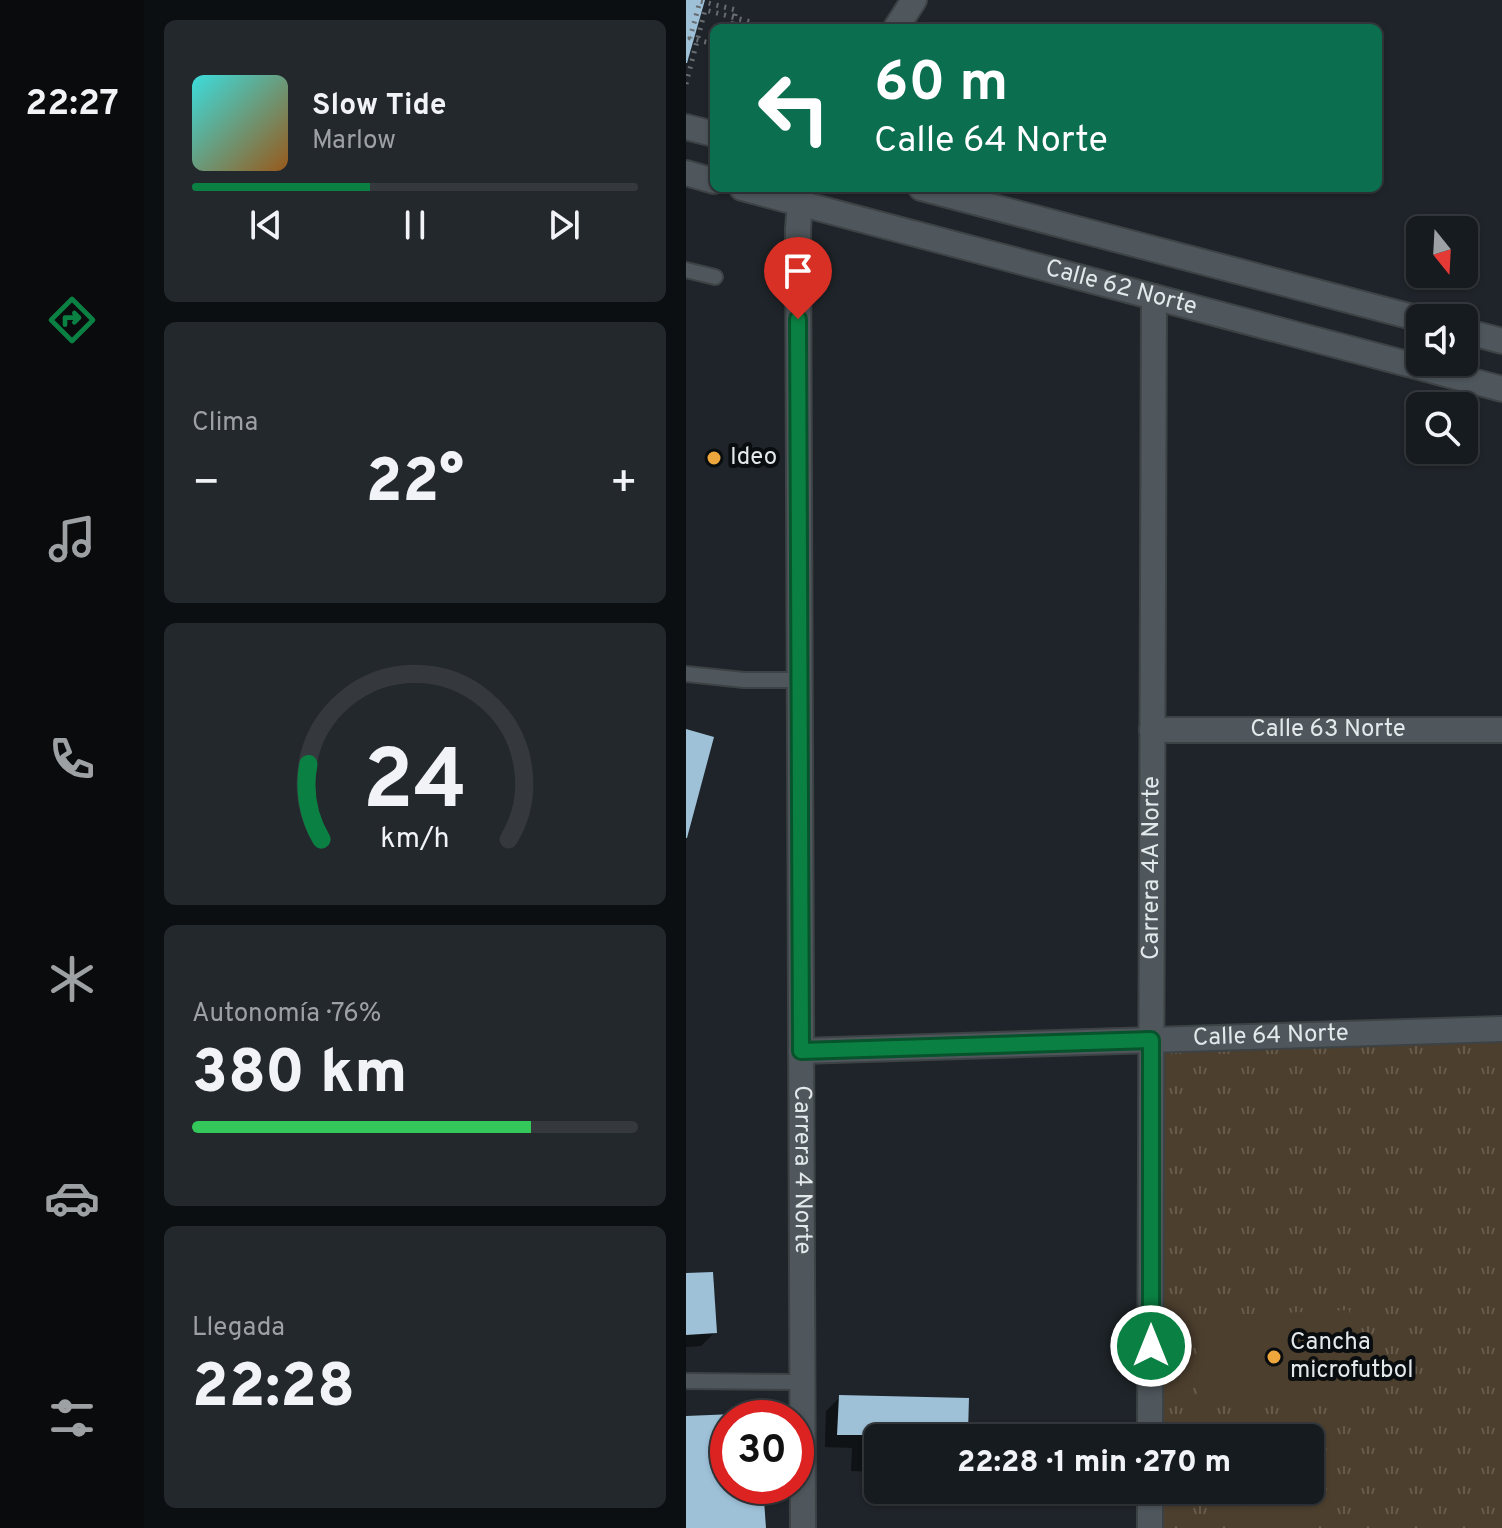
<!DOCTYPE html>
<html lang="es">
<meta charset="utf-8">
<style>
body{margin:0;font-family:Overpass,sans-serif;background:#23282c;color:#f1f3f6;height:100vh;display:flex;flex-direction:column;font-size:30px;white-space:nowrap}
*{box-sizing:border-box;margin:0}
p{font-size:26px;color:#9ea1a4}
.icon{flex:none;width:44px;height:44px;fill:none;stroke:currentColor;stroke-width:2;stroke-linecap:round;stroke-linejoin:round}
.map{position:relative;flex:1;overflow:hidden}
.drawer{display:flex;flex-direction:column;gap:20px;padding:20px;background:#0c0f11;width:542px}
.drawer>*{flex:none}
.top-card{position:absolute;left:24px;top:24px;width:672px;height:168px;border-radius:12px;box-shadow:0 2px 6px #0004,0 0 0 2px #35393d;background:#0b6e4f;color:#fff;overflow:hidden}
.needle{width:52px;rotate:162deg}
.tools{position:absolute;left:720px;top:216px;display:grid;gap:16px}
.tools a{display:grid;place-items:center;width:72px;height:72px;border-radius:12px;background:#161b1f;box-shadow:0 2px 6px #0004,0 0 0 2px #35393d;font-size:40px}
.speed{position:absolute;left:24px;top:1400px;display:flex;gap:16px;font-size:40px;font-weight:700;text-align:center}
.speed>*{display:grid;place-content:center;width:104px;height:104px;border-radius:50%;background:#161b1f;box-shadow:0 2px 6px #0004,0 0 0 2px #35393d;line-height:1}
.speed .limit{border:12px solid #d22;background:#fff;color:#111}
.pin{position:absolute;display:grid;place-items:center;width:68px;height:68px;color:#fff;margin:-82px -34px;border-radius:50% 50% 50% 0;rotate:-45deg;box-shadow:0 0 8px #0007}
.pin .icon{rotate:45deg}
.me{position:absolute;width:88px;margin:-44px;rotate:0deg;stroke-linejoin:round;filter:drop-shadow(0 0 6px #0008)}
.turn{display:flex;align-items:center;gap:28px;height:168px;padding:0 32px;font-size:36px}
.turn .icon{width:104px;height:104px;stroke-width:2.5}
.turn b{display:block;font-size:56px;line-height:68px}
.big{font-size:60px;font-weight:800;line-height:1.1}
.drawer .tile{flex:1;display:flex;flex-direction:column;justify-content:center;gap:12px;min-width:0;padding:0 28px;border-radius:12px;background:#23282c}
.drawer .dial{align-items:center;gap:0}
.dial svg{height:208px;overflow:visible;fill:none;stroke:#35393d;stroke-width:7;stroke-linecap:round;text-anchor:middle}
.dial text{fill:#f1f3f6;stroke:none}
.song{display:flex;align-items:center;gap:24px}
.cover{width:96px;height:96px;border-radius:12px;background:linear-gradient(135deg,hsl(180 70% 55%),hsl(30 70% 35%))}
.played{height:8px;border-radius:4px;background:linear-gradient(90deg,#0b8043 40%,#35393d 40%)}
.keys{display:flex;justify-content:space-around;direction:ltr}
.heat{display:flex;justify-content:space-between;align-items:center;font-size:44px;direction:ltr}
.charge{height:12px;border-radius:6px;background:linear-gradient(90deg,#34c759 76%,#35393d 0)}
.trip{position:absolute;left:178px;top:1424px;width:460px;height:80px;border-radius:12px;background:#161b1f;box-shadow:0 2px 6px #0004,0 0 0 2px #35393d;font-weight:800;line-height:80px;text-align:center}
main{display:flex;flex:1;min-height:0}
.tabs{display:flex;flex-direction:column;width:144px;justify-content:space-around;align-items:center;background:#090b0c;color:#9ea1a4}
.tabs .icon{width:56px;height:56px}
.tabs .active{color:#0b8043}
.tabs b{font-size:36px;color:#f1f3f6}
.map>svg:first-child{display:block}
.park{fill:url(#park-tufts)}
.pitch{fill:#4c3f2e}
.shadow{fill:#0007}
.building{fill:#9ec1d8}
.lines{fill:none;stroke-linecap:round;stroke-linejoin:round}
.lane-casing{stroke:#3d4245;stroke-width:18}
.street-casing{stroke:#3d4245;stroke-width:28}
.secondary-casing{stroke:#3d4245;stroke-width:28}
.path{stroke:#676c70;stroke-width:5;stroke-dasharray:2 6;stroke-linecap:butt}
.lane{stroke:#4f575c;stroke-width:14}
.street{stroke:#4f575c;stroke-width:24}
.secondary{stroke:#4f575c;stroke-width:24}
.path-bridge{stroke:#676c70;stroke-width:5;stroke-dasharray:2 6;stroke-linecap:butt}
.route-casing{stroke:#07532c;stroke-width:20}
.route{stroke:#0b8043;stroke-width:14}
.poi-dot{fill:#eea73d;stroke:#0a0d0f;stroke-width:3}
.labels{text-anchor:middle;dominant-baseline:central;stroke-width:8;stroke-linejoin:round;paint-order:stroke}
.street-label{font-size:24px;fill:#e3e8eb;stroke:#0a0d0f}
.poi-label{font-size:24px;fill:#e3e8eb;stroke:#0a0d0f;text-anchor:start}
</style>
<main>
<nav class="tabs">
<b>22:27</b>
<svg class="icon active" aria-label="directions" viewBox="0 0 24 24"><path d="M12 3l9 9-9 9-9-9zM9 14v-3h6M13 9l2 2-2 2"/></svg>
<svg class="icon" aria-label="music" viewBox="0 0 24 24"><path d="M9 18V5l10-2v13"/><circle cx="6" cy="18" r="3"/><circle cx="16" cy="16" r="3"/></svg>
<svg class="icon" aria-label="phone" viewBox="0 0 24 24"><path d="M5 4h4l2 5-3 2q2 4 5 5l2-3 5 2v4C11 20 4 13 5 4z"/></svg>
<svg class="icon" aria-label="climate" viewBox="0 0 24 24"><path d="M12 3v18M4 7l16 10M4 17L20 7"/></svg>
<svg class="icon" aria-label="car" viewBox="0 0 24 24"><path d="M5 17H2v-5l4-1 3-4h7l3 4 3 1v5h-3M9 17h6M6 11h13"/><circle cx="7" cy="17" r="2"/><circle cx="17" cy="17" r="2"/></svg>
<svg class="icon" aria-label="filters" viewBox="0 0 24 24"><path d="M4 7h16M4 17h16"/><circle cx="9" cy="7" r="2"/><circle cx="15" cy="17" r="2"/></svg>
</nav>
<section class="drawer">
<div class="tile">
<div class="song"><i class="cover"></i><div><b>Slow Tide</b><p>Marlow</p></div></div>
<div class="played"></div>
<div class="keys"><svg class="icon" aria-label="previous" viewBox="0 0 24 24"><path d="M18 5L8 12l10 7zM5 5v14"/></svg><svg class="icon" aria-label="pause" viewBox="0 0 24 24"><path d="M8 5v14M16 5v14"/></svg><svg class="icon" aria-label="next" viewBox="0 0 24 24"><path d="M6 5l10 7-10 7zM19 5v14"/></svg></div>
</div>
<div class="tile"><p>Clima</p>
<div class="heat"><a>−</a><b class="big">22°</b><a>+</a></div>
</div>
<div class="tile dial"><svg viewBox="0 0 100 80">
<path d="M14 69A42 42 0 1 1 86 69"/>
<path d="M14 69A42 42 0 0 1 9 40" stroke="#0b8043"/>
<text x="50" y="56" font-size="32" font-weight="700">24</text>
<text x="50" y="72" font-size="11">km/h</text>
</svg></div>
<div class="tile"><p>Autonomía · 76%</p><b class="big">380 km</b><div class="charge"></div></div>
<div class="tile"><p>Llegada</p><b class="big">22:28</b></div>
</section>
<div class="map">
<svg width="816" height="1528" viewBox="0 0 816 1528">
<defs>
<pattern id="park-tufts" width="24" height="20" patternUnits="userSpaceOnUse" patternTransform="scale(2)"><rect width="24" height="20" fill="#4c3f2e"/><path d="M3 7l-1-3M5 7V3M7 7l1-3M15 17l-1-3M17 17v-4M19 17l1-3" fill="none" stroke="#665b4c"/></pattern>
</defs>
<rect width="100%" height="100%" fill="#1e2429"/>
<path class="park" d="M816,1029v499h-352v-38h160v-52h-160l1,-398z"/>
<g class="pitch">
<path d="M663,1310l3,88 -153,5 -4,-86z"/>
<path d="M624,1488l9,40h-74l-10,-38z"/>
</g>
<g class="shadow">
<path d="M0,1275l29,57 -14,14 -15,1z"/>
<path d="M154,1397l126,35 -6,6h-82v34l-27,-1 1,-23 -27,-1 1,-36z"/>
</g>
<g class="building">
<path d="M0,0h19l-18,63h-1z"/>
<path d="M0,729l28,8 -27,101h-1z"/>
<path d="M27,1272l4,61 -31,2v-62z"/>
<path d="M153,1395l130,3 -1,35h-28v5h-62v20h-14l1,-23h-28z"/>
<path d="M72,1413l1,5h-31v68h35l3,42h-80v-112z"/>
</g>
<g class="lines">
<defs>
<g id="lane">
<path d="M0,270l29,7"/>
<path d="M0,674l58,6h56"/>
<path d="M0,1381l116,1"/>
</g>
<g id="street">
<path d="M210,28l18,-28"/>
<path id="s1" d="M115,188l-3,41 5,1299"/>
<path id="s2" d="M466,730h350"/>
<path id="s3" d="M115,1051l701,-22"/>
<path id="s4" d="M464,1438l4,-1141"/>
<path d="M464,1528v-38"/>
</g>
<g id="secondary">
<path d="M0,127l28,7"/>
<path d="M0,173l28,8"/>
<path id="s5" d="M56,188l760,201"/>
<path d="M235,188l499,131"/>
<path d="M778,331l38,10"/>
</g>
</defs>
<use href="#lane" class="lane-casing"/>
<use href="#street" class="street-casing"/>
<use href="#secondary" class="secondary-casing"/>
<g class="path">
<path d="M28,44l-24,-6 10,-37 36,9 -4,18"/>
<path d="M26,104l2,-9"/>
</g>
<use href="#lane" class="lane"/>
<use href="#street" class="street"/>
<use href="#secondary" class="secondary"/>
<path class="path-bridge" d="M0,84l19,-74 46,12 -2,6"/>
</g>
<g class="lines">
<defs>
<path id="route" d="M112,319l3,732 350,-11v306"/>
</defs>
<use href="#route" class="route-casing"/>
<use href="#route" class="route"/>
</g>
<g class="poi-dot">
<circle cx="28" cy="458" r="8"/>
<circle cx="588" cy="1357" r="8"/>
</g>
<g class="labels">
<g class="street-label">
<text stroke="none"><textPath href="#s5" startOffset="392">Calle 62 Norte</textPath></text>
<text stroke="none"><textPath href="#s2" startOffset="176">Calle 63 Norte</textPath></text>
<text stroke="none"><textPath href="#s4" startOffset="570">Carrera 4A Norte</textPath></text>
<text stroke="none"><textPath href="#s3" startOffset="470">Calle 64 Norte</textPath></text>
<text stroke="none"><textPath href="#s1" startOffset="982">Carrera 4 Norte</textPath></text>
</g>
<g class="poi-label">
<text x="44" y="458">Ideo</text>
<text x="604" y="1343">Cancha<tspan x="604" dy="28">microfutbol</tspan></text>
</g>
</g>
</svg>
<div class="tools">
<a><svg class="needle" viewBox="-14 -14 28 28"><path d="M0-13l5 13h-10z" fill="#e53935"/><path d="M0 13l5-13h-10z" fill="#9ea1a4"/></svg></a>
<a><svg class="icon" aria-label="sound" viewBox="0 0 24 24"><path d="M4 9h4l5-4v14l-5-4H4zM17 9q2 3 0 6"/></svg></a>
<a><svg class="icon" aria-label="search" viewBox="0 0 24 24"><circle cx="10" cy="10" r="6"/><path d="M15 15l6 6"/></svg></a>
</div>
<div class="speed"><div class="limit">30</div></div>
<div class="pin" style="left:112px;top:319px;background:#d93025"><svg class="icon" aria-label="arrive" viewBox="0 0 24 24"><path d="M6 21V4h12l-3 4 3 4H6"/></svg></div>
<svg class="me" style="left:465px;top:1346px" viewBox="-20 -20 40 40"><circle r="17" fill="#0b8043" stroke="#fff" stroke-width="3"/><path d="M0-11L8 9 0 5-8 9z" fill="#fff"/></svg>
<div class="trip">22:28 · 1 min · 270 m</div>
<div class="top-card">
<div class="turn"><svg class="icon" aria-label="left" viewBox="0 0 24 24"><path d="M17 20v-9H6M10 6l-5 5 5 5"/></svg><div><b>60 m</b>Calle 64 Norte</div></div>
</div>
</div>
</main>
